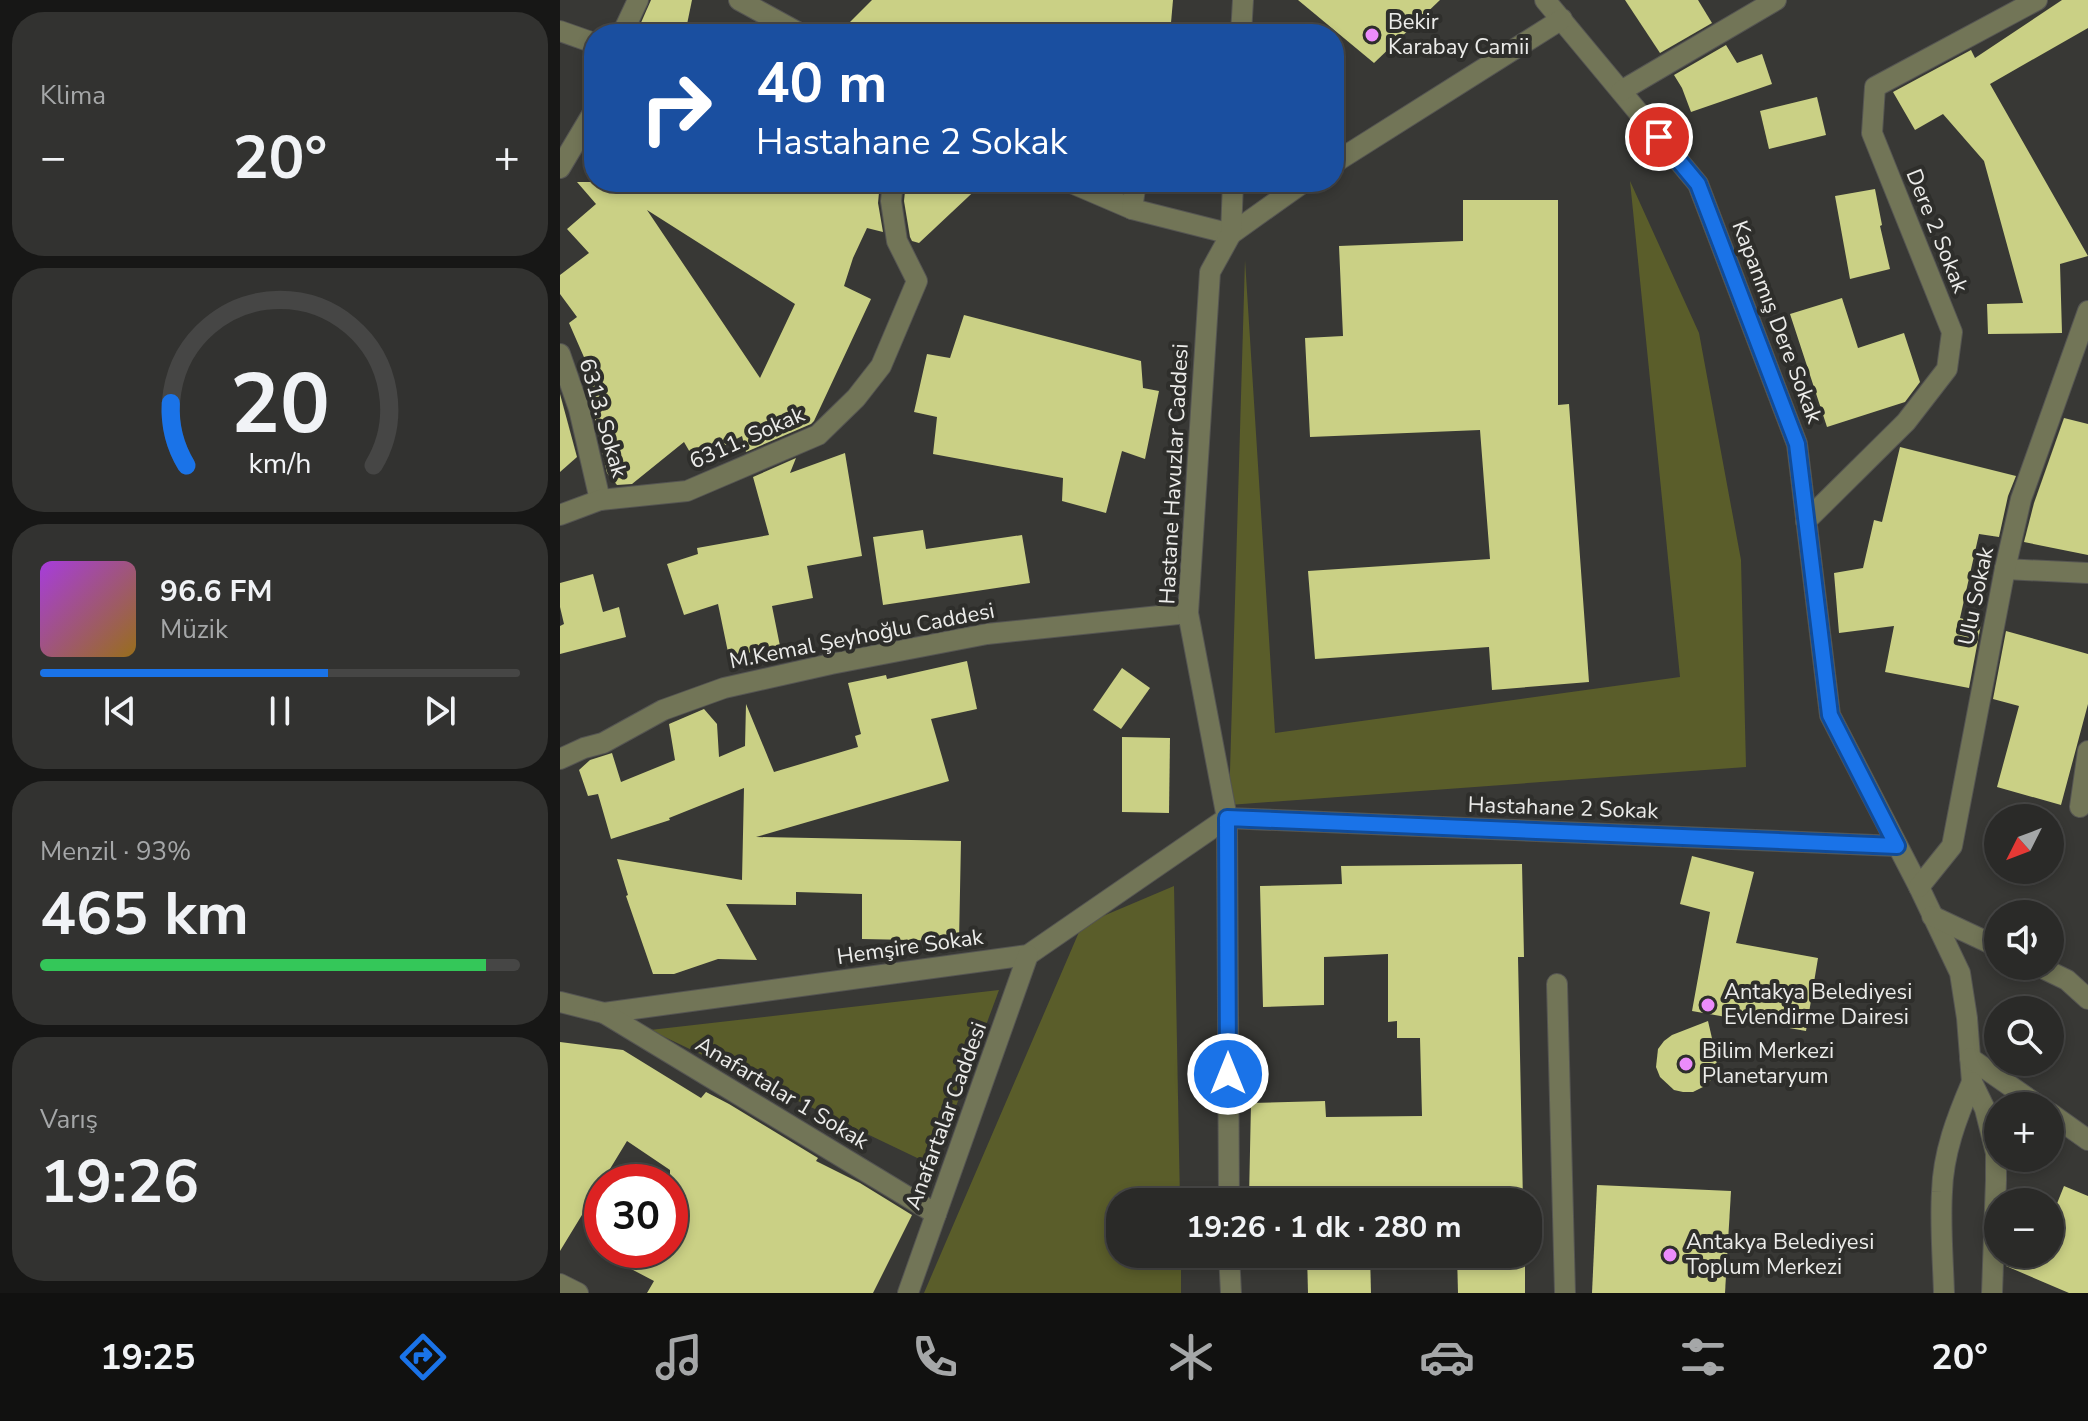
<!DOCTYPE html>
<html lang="tr">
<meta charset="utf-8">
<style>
body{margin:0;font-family:"Nunito Sans",sans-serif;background:#323230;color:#f1f3f6;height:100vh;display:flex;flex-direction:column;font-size:30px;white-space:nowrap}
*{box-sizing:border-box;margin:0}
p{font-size:26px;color:#a5a7a8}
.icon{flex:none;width:44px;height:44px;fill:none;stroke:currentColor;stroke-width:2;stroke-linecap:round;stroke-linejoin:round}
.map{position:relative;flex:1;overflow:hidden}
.side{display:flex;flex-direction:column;gap:12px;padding:12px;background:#171716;width:560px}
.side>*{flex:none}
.banner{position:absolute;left:24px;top:24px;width:760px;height:168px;border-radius:32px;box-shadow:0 4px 12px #0003,0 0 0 2px #464645;background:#1a4fa0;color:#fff;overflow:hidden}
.needle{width:52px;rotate:228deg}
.fabs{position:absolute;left:1424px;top:804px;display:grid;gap:16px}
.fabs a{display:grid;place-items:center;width:80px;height:80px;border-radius:50%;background:#2a2a28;box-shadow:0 4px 12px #0003,0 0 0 2px #464645;font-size:40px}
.speed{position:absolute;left:24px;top:1164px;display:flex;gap:16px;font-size:40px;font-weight:700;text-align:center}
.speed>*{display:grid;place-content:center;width:104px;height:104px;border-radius:50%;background:#2a2a28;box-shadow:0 4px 12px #0003,0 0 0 2px #464645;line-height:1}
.speed .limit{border:12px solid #d22;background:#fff;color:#111}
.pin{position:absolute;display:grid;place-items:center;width:68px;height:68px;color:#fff;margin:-34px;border:4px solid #fff;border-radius:50%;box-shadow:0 2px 8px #0007}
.me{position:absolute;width:88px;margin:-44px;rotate:0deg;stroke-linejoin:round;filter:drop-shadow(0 0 6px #0008)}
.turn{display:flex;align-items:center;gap:28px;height:168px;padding:0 40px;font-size:36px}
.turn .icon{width:104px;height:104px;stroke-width:2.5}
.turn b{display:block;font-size:56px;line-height:68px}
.big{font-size:60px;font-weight:700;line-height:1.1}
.side .card{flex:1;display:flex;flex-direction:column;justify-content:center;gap:12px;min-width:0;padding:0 28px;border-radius:32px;background:#323230}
.side .dial{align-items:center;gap:0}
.dial svg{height:208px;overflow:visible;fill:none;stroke:#464645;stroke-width:7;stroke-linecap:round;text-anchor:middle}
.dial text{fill:#f1f3f6;stroke:none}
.song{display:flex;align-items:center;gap:24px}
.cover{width:96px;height:96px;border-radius:12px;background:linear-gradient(135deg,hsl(280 70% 55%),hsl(40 70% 35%))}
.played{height:8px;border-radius:4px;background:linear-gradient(90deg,#1a73e8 60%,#464645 60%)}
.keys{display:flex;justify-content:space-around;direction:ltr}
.heat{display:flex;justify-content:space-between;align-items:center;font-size:44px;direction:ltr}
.charge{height:12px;border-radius:6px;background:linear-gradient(90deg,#34c759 93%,#464645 0)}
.trip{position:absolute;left:546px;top:1188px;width:436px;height:80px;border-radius:32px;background:#2a2a28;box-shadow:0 4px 12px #0003,0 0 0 2px #464645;font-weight:700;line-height:80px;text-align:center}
.menu{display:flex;height:128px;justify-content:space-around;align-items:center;background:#111110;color:#a5a7a8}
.menu .icon{width:56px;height:56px}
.menu .active{color:#1a73e8}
.menu b{font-size:36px;color:#f1f3f6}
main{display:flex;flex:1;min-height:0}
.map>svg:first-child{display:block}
.green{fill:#5a5d2a}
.building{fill:#cad085;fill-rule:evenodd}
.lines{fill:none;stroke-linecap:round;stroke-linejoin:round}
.minor-casing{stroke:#555552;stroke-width:22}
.minor{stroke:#727557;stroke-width:20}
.route-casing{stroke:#114b97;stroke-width:20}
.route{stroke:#1a73e8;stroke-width:14}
.poi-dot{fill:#ec8cfb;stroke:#2e2e2b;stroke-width:3}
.labels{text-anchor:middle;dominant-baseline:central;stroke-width:8;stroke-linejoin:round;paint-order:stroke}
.poi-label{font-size:22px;fill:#ececea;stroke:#2e2e2b;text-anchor:start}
.street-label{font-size:22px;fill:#ececea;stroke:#2e2e2b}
</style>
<main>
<section class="side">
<div class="card"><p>Klima</p>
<div class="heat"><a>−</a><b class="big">20°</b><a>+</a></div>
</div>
<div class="card dial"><svg viewBox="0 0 100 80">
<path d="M14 69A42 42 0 1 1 86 69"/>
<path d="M14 69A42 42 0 0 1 8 45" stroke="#1a73e8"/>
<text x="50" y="56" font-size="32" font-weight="700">20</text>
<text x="50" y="72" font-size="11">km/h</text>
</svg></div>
<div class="card">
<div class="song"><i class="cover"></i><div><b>96.6 FM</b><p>Müzik</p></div></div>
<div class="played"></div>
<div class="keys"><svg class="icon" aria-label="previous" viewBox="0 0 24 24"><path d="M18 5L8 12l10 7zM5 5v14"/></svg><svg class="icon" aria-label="pause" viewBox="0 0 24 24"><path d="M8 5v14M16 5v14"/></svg><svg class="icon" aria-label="next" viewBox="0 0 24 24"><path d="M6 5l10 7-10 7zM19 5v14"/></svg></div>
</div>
<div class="card"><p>Menzil · 93%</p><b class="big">465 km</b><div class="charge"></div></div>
<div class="card"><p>Varış</p><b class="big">19:26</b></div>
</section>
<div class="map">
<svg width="1528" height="1293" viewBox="0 0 1528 1293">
<rect width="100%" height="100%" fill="#383835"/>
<g class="green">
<path d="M1070,181l69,152 42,227 5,207 -517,38 16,-545 30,473 405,-56z"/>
<path d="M614,886l6,316h-60v52h61v39h-257l158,-368z"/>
<path d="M439,990l-65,176 -284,-136z"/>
</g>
<g class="building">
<path d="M91,0h41l-7,34h-49z"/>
<path d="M312,0h301l-3,34h-332z"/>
<path d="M738,0h142l-66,63z"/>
<path d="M1065,0h73l14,23 -52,30z"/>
<path d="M1502,0h26v28l-98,56 98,172 -28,8 2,69 -74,1 -1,-30 36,-1 -39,-142 -41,-47 -28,16 -22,-38 78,-42 4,8z"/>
<path d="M1166,45l11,18 25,-9 10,30 -81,28 -9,-24 -8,-13z"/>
<path d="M1257,97l9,38 -57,14 -9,-38z"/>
<path d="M17,182h303l-2,21 5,29 -16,-4 -14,30 -9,28 27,13 -57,122 -3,3 -65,28 -4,-16 -47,25 -11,-19 -52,42 -15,1 -10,-12 -15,-67 -8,-23 10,-3 -25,-57 8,-6 -17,-23v-19l29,-22 -22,-24 29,-25zM87,210l148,94 -35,74z"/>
<path d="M346,182h78l-65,61 -7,-2 -2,-4 -6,-36z"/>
<path d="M1315,189l7,36 -2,1 10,43 -40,10 -15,-83z"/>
<path d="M903,200h95v205l11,-1 20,278 -97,8 -3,-43 -174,12 -7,-88 182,-12 -10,-129 -170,7 -5,-99 38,-2 -4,-90 124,-5z"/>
<path d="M1282,298l16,50 46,-15 16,49 -15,20 -78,25 -37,-113z"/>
<path d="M404,315l177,46 2,27 16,3 -14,68 -23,-8 -16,62 -44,-12 1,-23 -130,-24 4,-37 -23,-5 13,-58 23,4z"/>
<path d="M0,394l17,63 -17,15z"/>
<path d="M1504,418l24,6v131l-64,-13 10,-39z"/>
<path d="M1340,447l116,29 -8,20 -9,41 -20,-3 -19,84 21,6 -12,64 -84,-16 9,-46 -55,7 -5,-60 29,-5 11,-48 8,2z"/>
<path d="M285,453l17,103 -55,10 6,32 -41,8 8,40 -51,11 -11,-53 -34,11 -17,-51 31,-10 -1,-6 72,-13 -16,-58 43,-19 -6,15z"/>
<path d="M363,530l3,19 96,-14 8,48 -147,22 -10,-68z"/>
<path d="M33,574l10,38 16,-5 7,30 -66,17v-28l4,-2 -4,-17v-24z"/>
<path d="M1446,631l82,23v50l-27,101 -64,-18 22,-81 -26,-7z"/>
<path d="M407,661l10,48 -46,10 18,62 -193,56 205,4 -2,100 -97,-2v-45l-66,-2v13l-70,-1 31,56 -39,-1 -44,15h-21l-27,-78 2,-1 -11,-36 125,21 2,-92 -75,30 1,2 -59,19 -13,-45 -10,2 -9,-26 11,-10 22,-7 9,29 54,-22 -6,-36 35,-15 13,15 2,33 26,-11 1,-42 28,68 84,-25 -3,-11 6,-2 -13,-51 38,-8 1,4z"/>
<path d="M562,668l28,20 -29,41 -28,-19z"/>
<path d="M562,737l48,1 -1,75 -47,-1z"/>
<path d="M1132,856l62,16 -18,71 82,15 -12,73 -114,-20 18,-99 -30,-8z"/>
<path d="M962,864l2,93h-6l5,245h-67v-5l-87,2v3h-63v-4l-57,1 2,-96 74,-2 1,16 96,-1 -2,-78h-23v-17l-9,1v-68l-64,3v48l-61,2 -3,-121 82,-2 -1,-18z"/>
<path d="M1148,1021l9,39 -2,11 -4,9 -8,7 -10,5h-10l-9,-2 -14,-13 -4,-10 2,-18 6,-8 8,-6z"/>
<path d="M0,1042l63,8 78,48 5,-6 23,12 89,54 -2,3 44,22 52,32 -39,78h-226l7,-12 -59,-31h75v-80l-43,-29 -67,110z"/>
<path d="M1037,1185l134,6 -6,102h-133z"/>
<path d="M1504,1186l24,10v97h-19l-63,-27v-12h44v-33z"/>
<path d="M747,1254h63l1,39h-63z"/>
<path d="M897,1254h68v39h-67z"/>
</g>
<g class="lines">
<defs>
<g id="minor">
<path d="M179,0l62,34"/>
<path d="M985,0l153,184 99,260 33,271 89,172 41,86 7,45 5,64 13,27 11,44v27l-4,113"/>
<path d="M0,31l34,12"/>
<path d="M62,34l16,-34"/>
<path d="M681,34l2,-34"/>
<path d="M1061,91l155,-91"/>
<path d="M774,163l228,-144"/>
<path d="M0,168l34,-57"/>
<path d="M509,182l63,27 99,25 73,-52"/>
<path d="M572,209l4,-27"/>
<path d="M0,354l19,55 21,91"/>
<path d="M0,515l40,-15 87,-9 131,-56 38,-37 25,-32 36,-85 -20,-40 -6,-40 2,-19"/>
<path d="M1246,521l100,-99 41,-53 5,-37 -80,-199 3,-46 162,-87"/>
<path d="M1445,569l83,4"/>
<path d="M0,759l24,-11 19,-5 60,-33 61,-22 107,-24 156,-30 201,-21"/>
<path d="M1520,807l8,-56"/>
<path d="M667,818l670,28"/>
<path d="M1359,887l33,-41 53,-277 16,-70 67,-188"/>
<path d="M1372,916l66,31"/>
<path d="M1478,966l29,14 21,19"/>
<path d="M997,984l8,309"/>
<path d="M0,1002l44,11 424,-58 199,-137"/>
<path d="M44,1013l332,201"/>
<path d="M1410,1058l69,48"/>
<path d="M1490,1113l38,27"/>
<path d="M669,1202l-2,-384 -39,-205 22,-341 21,-38 2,-52"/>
<path d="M669,1254l2,39"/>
<path d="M0,1284l18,9"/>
<path d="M348,1293l120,-338"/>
<path d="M1384,1293c-1,-33 -4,-68 -2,-101 1,-39 15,-75 30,-110"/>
</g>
</defs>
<use href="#minor" class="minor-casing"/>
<use href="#minor" class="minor"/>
</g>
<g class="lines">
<defs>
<path id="route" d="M668,1074l-1,-256 670,28 -67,-131 -33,-271 -99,-260 -39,-47"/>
</defs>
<use href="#route" class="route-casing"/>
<use href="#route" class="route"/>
</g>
<g class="poi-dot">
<circle cx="812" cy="35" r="8"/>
<circle cx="1148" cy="1005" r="8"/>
<circle cx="1126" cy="1064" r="8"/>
<circle cx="1110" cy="1255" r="8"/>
</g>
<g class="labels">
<g class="poi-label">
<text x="828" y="22">Bekir<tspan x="828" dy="25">Karabay Camii</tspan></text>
<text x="1164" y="992">Antakya Belediyesi<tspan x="1164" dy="25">Evlendirme Dairesi</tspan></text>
<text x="1142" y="1051">Bilim Merkezi<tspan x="1142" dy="25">Planetaryum</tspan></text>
<text x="1126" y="1242">Antakya Belediyesi<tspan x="1126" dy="25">Toplum Merkezi</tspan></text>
</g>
<g class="street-label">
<text transform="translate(1377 231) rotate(68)">Dere 2 Sokak</text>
<text transform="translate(1217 322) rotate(69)">Kapanmış Dere Sokak</text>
<text transform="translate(43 418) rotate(74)">6313. Sokak</text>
<text transform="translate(187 438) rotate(-24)">6311. Sokak</text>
<text transform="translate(614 474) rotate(-87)">Hastane Havuzlar Caddesi</text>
<text transform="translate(1416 596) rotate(-78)">Ulu Sokak</text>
<text transform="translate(302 636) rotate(-11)">M.Kemal Şeyhoğlu Caddesi</text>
<text transform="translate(1003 808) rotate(2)">Hastahane 2 Sokak</text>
<text transform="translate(350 947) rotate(-8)">Hemşire Sokak</text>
<text transform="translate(222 1093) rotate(31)">Anafartalar 1 Sokak</text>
<text transform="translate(386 1116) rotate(-70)">Anafartalar Caddesi</text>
</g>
</g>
</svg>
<div class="fabs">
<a><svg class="needle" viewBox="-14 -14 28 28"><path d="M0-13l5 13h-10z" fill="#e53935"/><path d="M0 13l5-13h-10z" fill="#a5a7a8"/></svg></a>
<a><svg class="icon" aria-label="sound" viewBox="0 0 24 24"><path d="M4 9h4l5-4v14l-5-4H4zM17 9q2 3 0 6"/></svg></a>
<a><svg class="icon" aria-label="search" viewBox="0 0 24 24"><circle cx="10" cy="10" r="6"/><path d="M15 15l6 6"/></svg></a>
<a>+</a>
<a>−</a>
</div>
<div class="speed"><div class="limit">30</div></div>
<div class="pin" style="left:1099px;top:137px;background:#d93025"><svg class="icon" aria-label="arrive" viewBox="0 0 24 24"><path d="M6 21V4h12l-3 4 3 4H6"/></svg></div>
<svg class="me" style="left:668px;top:1074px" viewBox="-20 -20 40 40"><circle r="17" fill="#1a73e8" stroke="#fff" stroke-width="3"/><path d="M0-11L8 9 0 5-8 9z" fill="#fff"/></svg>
<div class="trip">19:26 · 1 dk · 280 m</div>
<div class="banner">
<div class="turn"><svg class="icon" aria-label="right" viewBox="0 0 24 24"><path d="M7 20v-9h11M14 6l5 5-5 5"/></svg><div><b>40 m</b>Hastahane 2 Sokak</div></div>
</div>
</div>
</main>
<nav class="menu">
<b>19:25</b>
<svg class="icon active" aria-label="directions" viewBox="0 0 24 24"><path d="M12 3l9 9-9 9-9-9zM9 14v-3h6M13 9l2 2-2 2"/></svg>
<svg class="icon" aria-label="music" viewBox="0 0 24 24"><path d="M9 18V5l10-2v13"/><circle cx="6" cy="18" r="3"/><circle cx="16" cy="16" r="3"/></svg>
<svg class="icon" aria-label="phone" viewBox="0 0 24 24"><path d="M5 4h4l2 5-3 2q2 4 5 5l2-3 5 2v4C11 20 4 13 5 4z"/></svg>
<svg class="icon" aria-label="climate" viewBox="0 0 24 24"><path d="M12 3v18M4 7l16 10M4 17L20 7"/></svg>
<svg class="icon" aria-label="car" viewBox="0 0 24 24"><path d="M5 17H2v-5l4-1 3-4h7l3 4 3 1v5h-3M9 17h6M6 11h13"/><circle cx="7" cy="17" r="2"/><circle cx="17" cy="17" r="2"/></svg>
<svg class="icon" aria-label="filters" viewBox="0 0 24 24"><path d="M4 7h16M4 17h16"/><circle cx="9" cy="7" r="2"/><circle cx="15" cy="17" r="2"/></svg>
<b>20°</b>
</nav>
